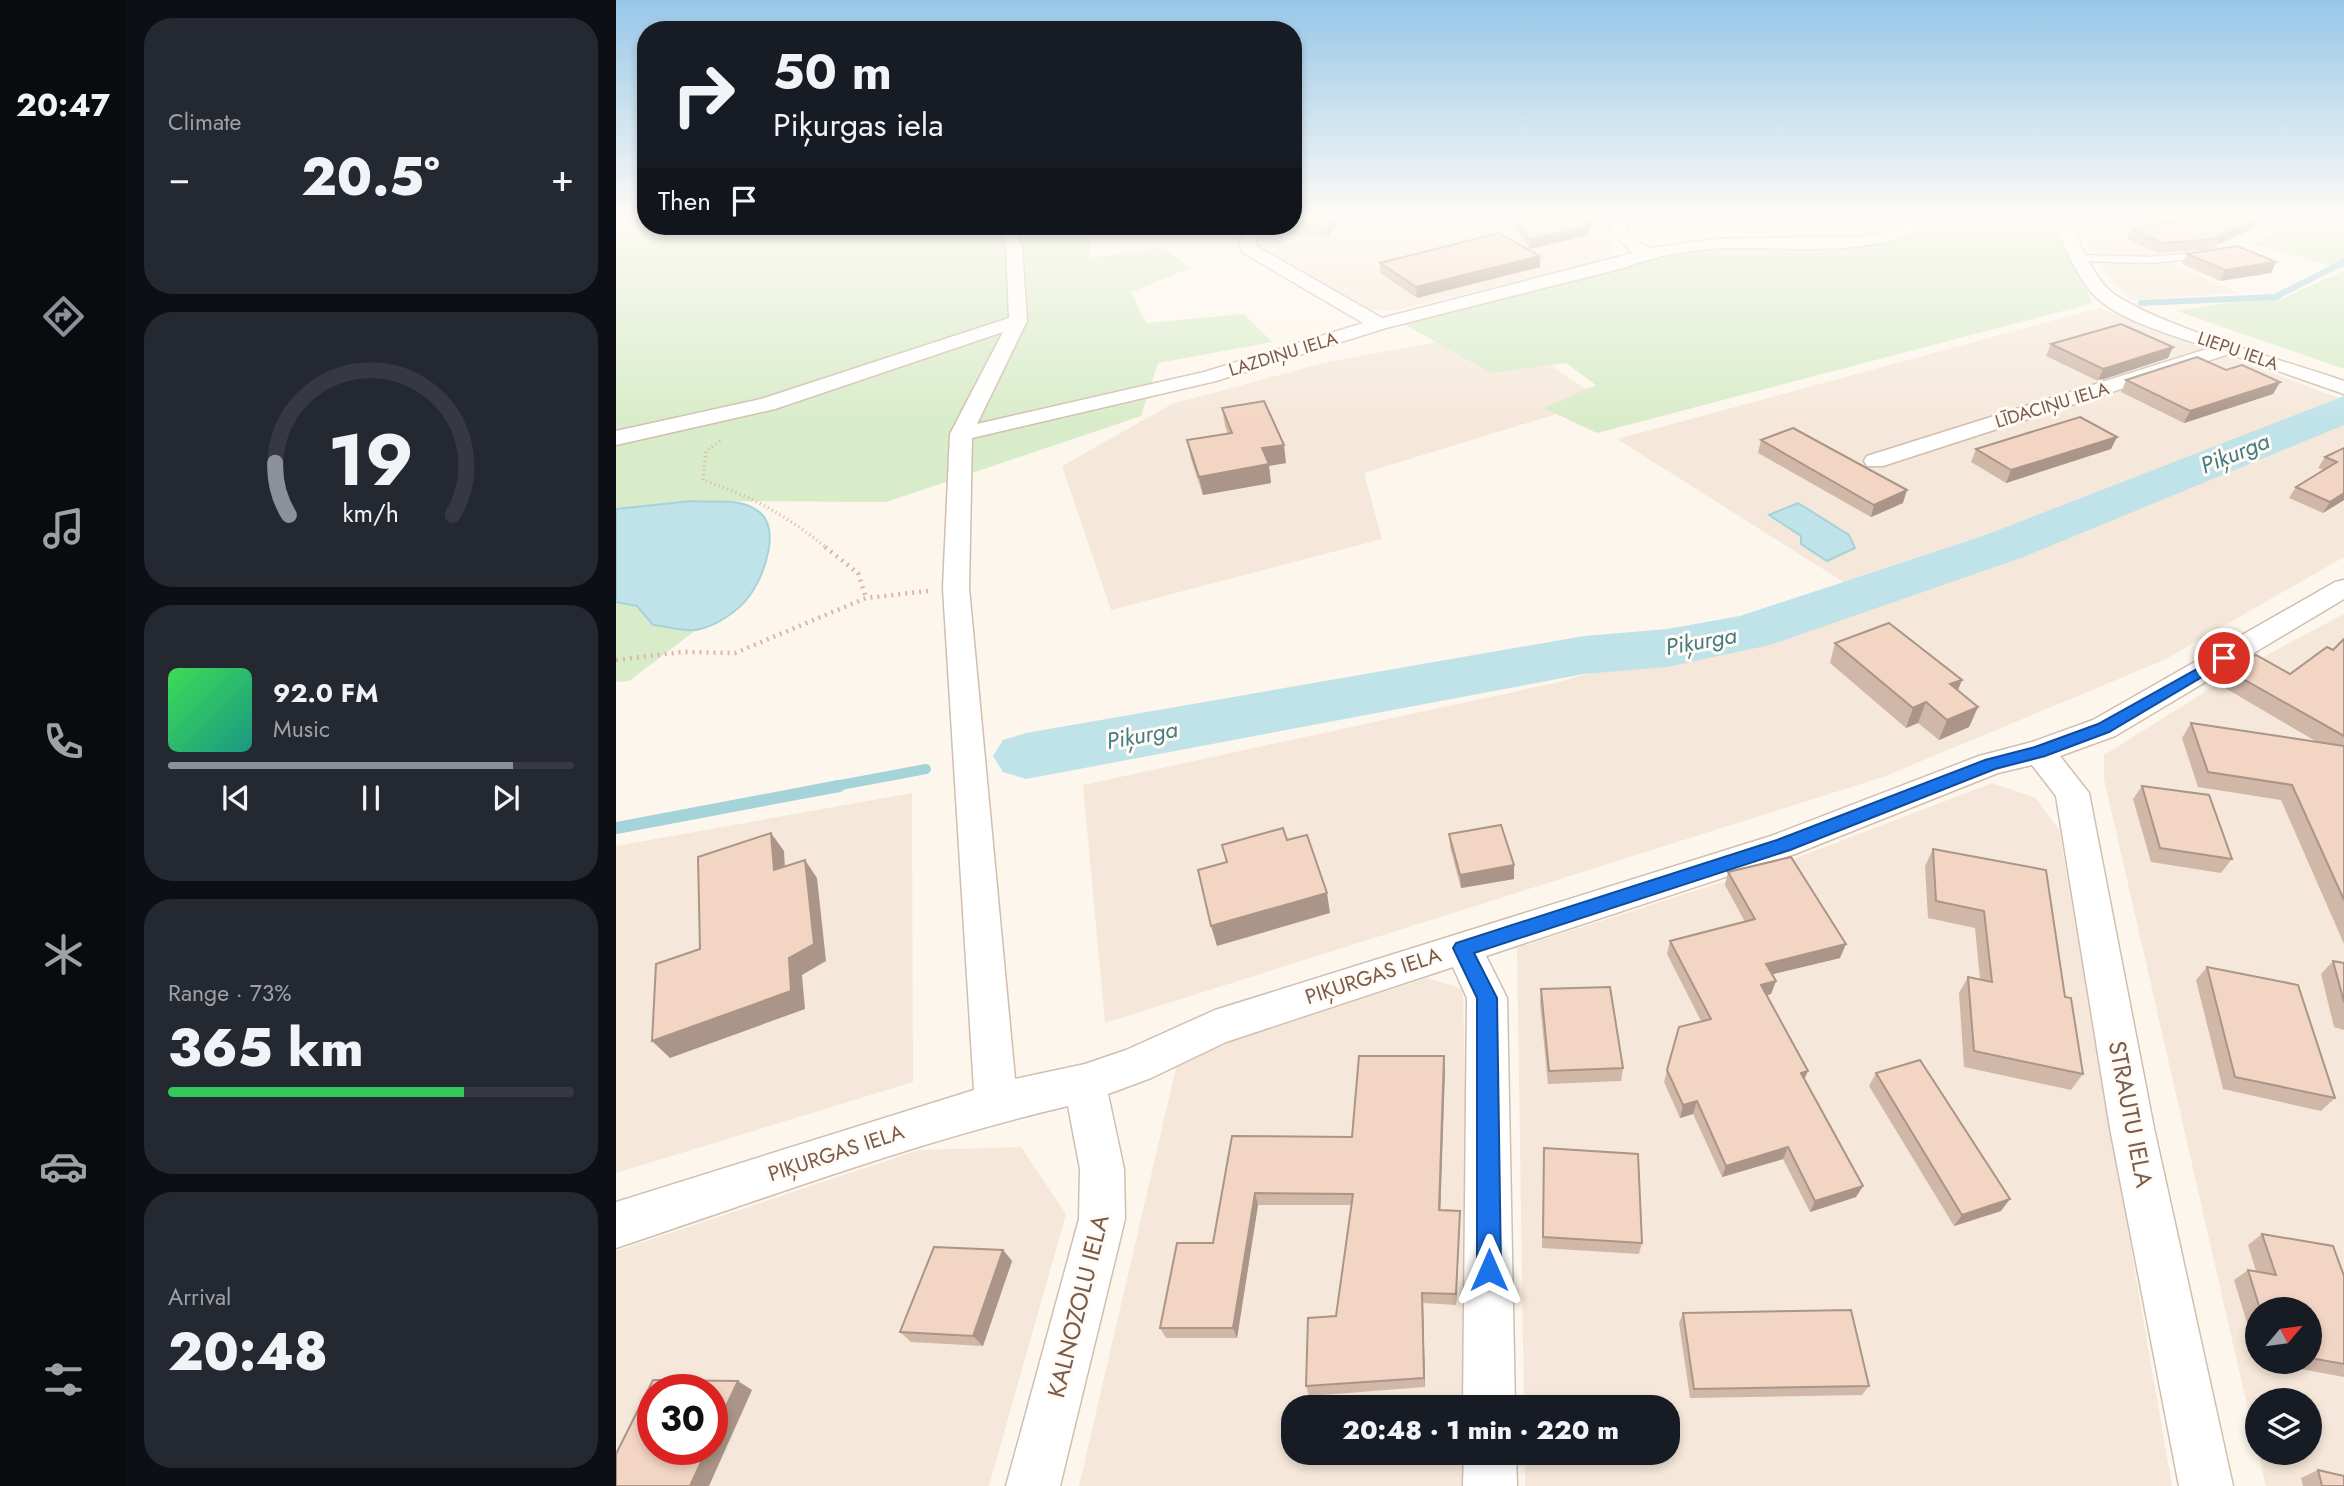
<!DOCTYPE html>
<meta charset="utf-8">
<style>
body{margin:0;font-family:Jost,sans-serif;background:#242831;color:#f1f3f6;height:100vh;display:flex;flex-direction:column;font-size:26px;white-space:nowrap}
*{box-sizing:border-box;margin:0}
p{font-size:23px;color:#9ea1a6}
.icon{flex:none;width:38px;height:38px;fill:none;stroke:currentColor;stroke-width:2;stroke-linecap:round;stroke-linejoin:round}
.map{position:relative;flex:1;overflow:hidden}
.panel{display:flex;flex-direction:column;gap:18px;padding:18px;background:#0d0f14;width:490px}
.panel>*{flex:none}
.top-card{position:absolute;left:21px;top:21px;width:665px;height:214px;border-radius:28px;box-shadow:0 4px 10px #0003;background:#171b24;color:#f1f3f6;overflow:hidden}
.needle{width:46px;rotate:61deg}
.fabs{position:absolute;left:1629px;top:1297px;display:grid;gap:14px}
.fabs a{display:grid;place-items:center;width:77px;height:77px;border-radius:50%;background:#171b24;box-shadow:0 4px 10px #0003;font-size:35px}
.speed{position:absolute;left:21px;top:1374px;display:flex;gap:14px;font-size:35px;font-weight:700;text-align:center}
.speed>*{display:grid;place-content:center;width:91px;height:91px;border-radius:50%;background:#171b24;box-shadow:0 4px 10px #0003;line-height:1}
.speed .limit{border:10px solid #d22;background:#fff;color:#111}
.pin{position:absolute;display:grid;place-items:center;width:60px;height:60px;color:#fff;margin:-30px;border:4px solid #fff;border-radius:50%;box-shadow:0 2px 7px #0007}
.me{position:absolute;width:77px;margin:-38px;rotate:0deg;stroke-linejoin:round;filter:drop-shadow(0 0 5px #0008)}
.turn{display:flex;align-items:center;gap:24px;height:147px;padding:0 21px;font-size:32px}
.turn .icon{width:91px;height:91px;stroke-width:2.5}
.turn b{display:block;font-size:49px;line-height:60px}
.then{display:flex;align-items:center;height:66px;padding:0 21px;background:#0003;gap:14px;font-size:26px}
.big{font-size:52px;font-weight:800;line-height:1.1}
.panel .widget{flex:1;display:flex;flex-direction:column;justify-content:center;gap:10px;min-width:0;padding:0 24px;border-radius:28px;background:#242831}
.panel .dial{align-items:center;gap:0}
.dial svg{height:182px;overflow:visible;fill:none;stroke:#363941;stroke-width:7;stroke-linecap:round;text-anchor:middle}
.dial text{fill:#f1f3f6;stroke:none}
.song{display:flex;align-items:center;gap:21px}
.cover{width:84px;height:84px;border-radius:10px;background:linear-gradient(135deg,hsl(130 70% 55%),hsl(170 70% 35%))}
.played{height:7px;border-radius:4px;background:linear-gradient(90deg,#8c9099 85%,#363941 85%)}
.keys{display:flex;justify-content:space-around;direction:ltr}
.heat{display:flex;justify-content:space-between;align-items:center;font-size:38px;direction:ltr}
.charge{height:10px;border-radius:5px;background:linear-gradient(90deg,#34c759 73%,#363941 0)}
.trip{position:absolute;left:665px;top:1395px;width:399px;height:70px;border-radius:28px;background:#171b24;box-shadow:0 4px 10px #0003;font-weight:800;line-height:70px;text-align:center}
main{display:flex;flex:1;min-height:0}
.menu{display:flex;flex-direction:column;width:126px;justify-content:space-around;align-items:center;background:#090b0e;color:#9ea1a6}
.menu .icon{width:49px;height:49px}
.menu .active{color:#8c9099}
.menu b{font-size:32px;color:#f1f3f6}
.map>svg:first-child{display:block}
.residential{fill:#f5e8da;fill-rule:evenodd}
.green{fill:#d8ecc9}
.water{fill:#bfe3e8;stroke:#a5d3da;stroke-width:2}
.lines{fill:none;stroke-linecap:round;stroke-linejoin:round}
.stream-far2{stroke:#a5d3da;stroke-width:6}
.stream-far1{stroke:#a5d3da;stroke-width:10}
.stream{stroke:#a5d3da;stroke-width:12}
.river{fill:#bfe3e8;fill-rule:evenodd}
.service-casing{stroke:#d1beb0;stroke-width:3}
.minor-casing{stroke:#d1beb0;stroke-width:3}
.path-far1{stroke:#d9b8a5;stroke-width:3.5;stroke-dasharray:1 3.5;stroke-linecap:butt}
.path{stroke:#d9b8a5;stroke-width:4.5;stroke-dasharray:2 5;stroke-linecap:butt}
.service{fill:#fff;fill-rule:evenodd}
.minor{fill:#fff;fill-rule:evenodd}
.wall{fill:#d1b7a8}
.shaded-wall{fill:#aa9588}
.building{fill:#f3d5c3;stroke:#aa9588;stroke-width:2}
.route{fill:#1a73e8;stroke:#114b97;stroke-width:2}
.labels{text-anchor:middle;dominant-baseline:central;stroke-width:6;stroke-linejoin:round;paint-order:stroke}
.far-street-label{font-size:18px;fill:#7a5c4d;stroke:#fffaf3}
.street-label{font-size:21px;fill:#7a5c4d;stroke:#fffaf3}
.water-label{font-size:23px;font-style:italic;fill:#437c86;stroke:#fffaf3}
.near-street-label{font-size:24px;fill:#7a5c4d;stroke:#fffaf3}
</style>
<main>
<nav class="menu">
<b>20:47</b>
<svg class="icon active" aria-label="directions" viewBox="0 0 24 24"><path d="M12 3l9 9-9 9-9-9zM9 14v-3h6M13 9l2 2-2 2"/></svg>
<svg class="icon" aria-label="music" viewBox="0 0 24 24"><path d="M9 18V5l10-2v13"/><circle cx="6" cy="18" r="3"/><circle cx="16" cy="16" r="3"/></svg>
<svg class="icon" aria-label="phone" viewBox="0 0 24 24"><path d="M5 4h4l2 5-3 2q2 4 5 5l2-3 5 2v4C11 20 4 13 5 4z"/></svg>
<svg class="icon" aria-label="climate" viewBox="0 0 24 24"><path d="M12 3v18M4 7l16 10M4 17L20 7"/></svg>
<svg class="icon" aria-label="car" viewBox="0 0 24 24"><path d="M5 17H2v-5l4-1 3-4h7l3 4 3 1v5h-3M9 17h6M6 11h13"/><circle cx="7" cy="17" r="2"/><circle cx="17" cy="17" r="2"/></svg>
<svg class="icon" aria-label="filters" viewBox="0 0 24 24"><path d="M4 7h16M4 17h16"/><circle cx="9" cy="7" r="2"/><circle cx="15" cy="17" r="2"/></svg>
</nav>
<section class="panel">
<div class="widget"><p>Climate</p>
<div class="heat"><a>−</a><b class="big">20.5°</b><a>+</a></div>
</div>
<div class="widget dial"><svg viewBox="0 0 100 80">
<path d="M14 69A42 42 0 1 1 86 69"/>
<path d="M14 69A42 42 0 0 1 8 46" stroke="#8c9099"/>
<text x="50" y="56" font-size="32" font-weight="700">19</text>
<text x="50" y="72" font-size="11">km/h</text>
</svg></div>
<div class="widget">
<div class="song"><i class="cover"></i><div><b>92.0 FM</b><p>Music</p></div></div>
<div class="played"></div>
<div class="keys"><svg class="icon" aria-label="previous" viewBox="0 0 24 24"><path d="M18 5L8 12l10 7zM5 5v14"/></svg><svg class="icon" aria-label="pause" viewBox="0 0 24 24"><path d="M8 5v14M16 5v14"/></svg><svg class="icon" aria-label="next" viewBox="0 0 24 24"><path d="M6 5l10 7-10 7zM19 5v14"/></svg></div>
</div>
<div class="widget"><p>Range · 73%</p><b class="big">365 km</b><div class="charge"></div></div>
<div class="widget"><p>Arrival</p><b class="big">20:48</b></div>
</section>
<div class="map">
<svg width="1728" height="1486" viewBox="0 0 1728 1486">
<rect width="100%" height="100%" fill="#fdf6ec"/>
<g class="residential">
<path d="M677,215h316l3,43 -219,53 -25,-1 -111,-65 16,-19h20z"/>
<path d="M1458,215h189l-12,7 19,6 -30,17 -72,12 -55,-1 -23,-5z"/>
<path d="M1494,263h63l65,30 -108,7 -31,-34z"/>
<path d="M1483,308l245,92v157l-180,103 -281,117 -778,246 -22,-238 476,-103 305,-87 -247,-156z"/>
<path d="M884,331l102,69 -238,73 18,66 -271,71 -49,-144 110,-62 155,-42z"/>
<path d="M1728,614v872h-78l-8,-33 52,-1v-52h-52l-1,49 -153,-670v-24l144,-90zM1642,1309h52v53h-52z"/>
<path d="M1376,783l44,15 23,32 113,656h-647v-33l143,-1v-45h-144l-7,-459 271,-87z"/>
<path d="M296,793l1,289 -297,91v-327z"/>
<path d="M811,978l36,11 7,337 -2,81h-175v45l173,1v33h-387l99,-427z"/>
<path d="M405,1147l45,67 -77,272h-373v-235l303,-101zM37,1390h59v59h-59z"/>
</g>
<g class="green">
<path d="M0,215h30v11h459l-16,10 1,22 72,-11 29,21 -60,24 15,31 98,-9 28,28 -114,21 -17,53 -255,86 -195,-1 -75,8z"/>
<path d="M1329,215h103l45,88 -496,130 -53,-25 52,-23 -30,-22 -75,10 -89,-50 266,-68 44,-7 147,-2 47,-9z"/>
<path d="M1637,215h91v54l-90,-25 30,-17z"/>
<path d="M1728,271v98l-167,-58 39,-7 68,-6z"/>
<path d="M0,602l21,4 17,19 42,5 -67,51 -13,1z"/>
</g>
<g class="water">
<path d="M75,501c21,2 46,-3 64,8 28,16 10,64 -5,86 -10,15 -35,32 -54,35 -12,2 -30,-4 -43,-5l-16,-19 -21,-4v-93z"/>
<path d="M1182,503l51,32 6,13 -28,13 -26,-17v-8l-32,-21z"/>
</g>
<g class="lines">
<path class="stream-far2" d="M1525,303l134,-6 69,-35"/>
<path class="stream-far1" d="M214,787l96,-18"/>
<path class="stream" d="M0,828l223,-42"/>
<path class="river" d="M1728,396v29l-323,133 -251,87 -103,22 -83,7 -558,105 -23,-7 -10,-16 10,-16 23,-7 558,-97 83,-7 73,-13 243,-80z"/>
<defs>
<path id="service" d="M1589,252l4,3 -1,2 -58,6 -72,-2 -4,-3 4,-3 72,2z"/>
<g id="minor">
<path d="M995,215h16v16l13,12 10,5 63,-9 149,-3 30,-5 25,-16h19c-46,50 -161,28 -225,34 -29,3 -57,7 -84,18l-241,61 -170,53 -244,57 -3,150 46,491 70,-15 41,-14 89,-40 556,-174 208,-80 53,-14 61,-22 242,-138 9,-2v19l-229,137 -55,20 29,37 65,335 79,358h-54l-69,-358 -54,-332 -24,-31 -34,8 -203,81 -309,102 21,42 8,409h-52l4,-409 -14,-31 -227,75 -75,36 -43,16 16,75 1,50 -65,267h-54l73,-267 1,-50 -12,-63c-153,36 -302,92 -452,142v-46l358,-112 -31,-502 7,-154 53,-102 -228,77 -159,36v-14l145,-32 248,-81 -3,-71 -7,-21h16l7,21 5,74 -50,103 227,-52 159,-49 -121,-71 -3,-11 13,-15h16l-13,16 1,4 126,72 251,-65 -22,-21z"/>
<path d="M1435,215h16c11,24 21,51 38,71 29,33 190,78 239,95v13l-115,-40 -346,112h-16l-3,-5 3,-5 343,-108c-34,-12 -95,-28 -118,-55 -19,-23 -29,-51 -41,-78z"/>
<path d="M848,1452h52l1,34h-54z"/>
</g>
</defs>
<use href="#service" class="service-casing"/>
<use href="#minor" class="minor-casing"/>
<path class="path-far1" d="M104,441l-14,10 -3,29c52,18 81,34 124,68"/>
<g class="path">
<path d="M209,547l33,26 8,25"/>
<path d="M0,660l66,-8 53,1 131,-55 62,-7"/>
</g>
<use href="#service" class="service"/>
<use href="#minor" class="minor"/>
</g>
<g class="wall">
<path d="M725,215l-13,22 -41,-2 -1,-9h7v-10z"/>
<path d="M890,215h87l-1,12 -2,1 -1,7 -59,14z"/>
<path d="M1500,215h142l1,3 -5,10 -37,17 -2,4 -57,4 -31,-14 4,-10 22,-3z"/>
<path d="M1571,254l89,8 -5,11 -51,8 -38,-17z"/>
<path d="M764,263l160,4 -123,31 -37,-25z"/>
<path d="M1435,344l122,3 -5,11 -70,23 -52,-25z"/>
<path d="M1510,380l154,2 -7,12 -89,29 -63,-31z"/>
<path d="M606,408l64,55 -17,3 2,17 -68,12 -12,-36 -4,-19 41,-6 -3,-8z"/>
<path d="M1501,437l-6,12 -105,34 -35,-21 5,-13z"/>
<path d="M1145,440l142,63 -32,14 -113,-64z"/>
<path d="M1728,448v52l-21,13 -34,-15 7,-11 28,-17 -6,-2 7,-11z"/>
<path d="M1728,639v305l-63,-144 -83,-13 -16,-49 9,-15 126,19 -97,-57 9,-14 61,3 43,-24z"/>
<path d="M1219,643l127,37 -5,10 21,17 -9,20 -30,13 -21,-17 -12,5 -76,-65z"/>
<path d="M1526,786l90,73 -11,14 -70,-11 -18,-63z"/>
<path d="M833,834l65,45 -53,9 -11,-41z"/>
<path d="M1317,849l132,148 18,77 -12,16 -107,-23 -5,-74 9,-16 12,2 -5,-51 -47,-10 -3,-52z"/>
<path d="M1112,872l112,86 -68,16 4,7 -5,13 -4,1 37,85 59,106 -7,11 -46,15 -27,-53 -61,18 -29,-63 -13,4 -16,-36 3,-12 34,-49 -34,-67 3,-13 75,-19 -20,-37z"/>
<path d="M1717,961l11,2v67l-10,-3 -13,-53z"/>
<path d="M1591,967l128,131 -14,13 -98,-22 -27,-109z"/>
<path d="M925,989l82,79 -2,13 -73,3 -8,-81z"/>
<path d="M829,1069l-5,141 20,1 -4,94 -33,-2 2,84 -116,9 -3,-10 30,-70 15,-111h-93l-21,133h-71l-6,-10 53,-85 19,-107 120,1z"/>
<path d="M1260,1073l125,138 -47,15 -85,-140z"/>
<path d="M928,1148l98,95 -3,11 -97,-6z"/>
<path d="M1646,1234l82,42v101l-81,-15h47v-53h-52v50l-24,-79 14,-10 8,1 -8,-26z"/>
<path d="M387,1250l9,11 -29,85 -72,-4 -11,-10z"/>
<path d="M1067,1313l186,73 -7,9 -172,3 -11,-75z"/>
<path d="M1702,1470l26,16h-41l-2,-8z"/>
</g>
<g class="shaded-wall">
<path d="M718,215h7l-13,22 -1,-10z"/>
<path d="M977,218l-1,9 -2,1 -1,7 -59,14v-9l50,-19z"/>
<path d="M1643,218l-5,10 -37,17 3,-6 -4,-2z"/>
<path d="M924,256v11l-123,31 -1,-11z"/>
<path d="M1660,262l-5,11 -51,8 5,-11z"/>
<path d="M1557,347l-5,11 -70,23 5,-12z"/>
<path d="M1664,382l-7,12 -89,29 6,-12z"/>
<path d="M1501,437l-6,12 -105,34 5,-13z"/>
<path d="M668,445l2,18 -17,3 2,17 -68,12 -4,-18 63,-29z"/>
<path d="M1291,490l-4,13 -32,14 3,-12z"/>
<path d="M1728,493v7l-21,13 7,-11z"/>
<path d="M1346,680l-8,20 -4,-16z"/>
<path d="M1310,702l-8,21 -12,5 7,-20z"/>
<path d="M1362,707l-9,20 -30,13 8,-20z"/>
<path d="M155,833l13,18 2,37 -12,-18z"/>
<path d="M189,860l12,18 9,83 -24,14 3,34 -135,49 -18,-17 137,-83z"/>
<path d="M898,865v14l-53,9 -1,-13z"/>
<path d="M711,893l3,20 -113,33 -6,-20z"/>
<path d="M1230,944l-6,14 -79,19 5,-13z"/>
<path d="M1160,981l-5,13 -14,4 4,-13z"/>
<path d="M828,1056l1,13 -5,152 -1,-11z"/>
<path d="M1192,1071l-6,13 -1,-11z"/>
<path d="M1081,1101l-4,13 -13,4 3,-13z"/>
<path d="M1172,1147l-5,12 -61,18 4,-11z"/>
<path d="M1247,1186l-7,11 -46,15 5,-11z"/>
<path d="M639,1193l3,12 -21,133 -4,-10z"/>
<path d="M1394,1199l-9,12 -47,15 8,-11z"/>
<path d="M844,1211v12l-4,82v-11z"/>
<path d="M387,1250l9,11 -29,85 -10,-10z"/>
<path d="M806,1293l1,10 2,84 -1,-9z"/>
<path d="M122,1381l14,9 -43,96h-19l17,-37h5v-13z"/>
</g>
<g class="building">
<path d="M718,215l-7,12 -34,-2 1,-10z"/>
<path d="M897,215h80v3l-13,3 10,5 -60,14z"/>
<path d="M1537,215h105l1,3 -43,19 4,2 -58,4 -31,-14 46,-7z"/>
<path d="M883,233l41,23 -124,31 -36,-24z"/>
<path d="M1621,246l39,16 -51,8 -38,-16z"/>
<path d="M1505,324l52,23 -70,22 -52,-25z"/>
<path d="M1581,357l29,13 16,-5 38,17 -90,29 -64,-31z"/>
<path d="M648,401l20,44 -22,3 7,16 -70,13 -12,-37 45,-7 -10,-25z"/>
<path d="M1464,417l37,20 -106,33 -35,-21z"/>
<path d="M1177,428l114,62 -33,15 -113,-65z"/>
<path d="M1728,448v45l-14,9 -34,-15 41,-25 -12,-5z"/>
<path d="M1273,623l73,57 -12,4 28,23 -31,13 -21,-18 -13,6 -78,-65z"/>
<path d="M1728,639v97l-115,-65 27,-16 34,19 37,-27 6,3z"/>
<path d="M1575,723l153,23v154l-52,-115 -84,-13z"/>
<path d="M1526,786l67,9 23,64 -72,-11z"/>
<path d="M885,825l13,40 -54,10 -11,-41z"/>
<path d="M667,828l4,12 20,-5 20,58 -116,33 -13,-56 29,-8 -5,-17z"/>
<path d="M155,833l3,37 31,-10 9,84 -25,14 2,33 -139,50 4,-77 44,-15 -2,-92z"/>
<path d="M1317,849l113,21 19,127 6,1 12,76 -109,-23 -6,-74 24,5 -8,-71 -48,-10z"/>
<path d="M1175,857l55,87 -80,20 10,17 -15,4 47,86 -7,2 62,113 -48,15 -27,-54 -62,19 -29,-65 -14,4 -16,-35 12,-43 32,-8 -41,-78 85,-22 -27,-47z"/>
<path d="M1717,961l11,2v39z"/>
<path d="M1591,967l91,18 37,113 -100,-21z"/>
<path d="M994,987l13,81 -74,3 -8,-82z"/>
<path d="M743,1056h85l-5,154 21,1 -4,83 -34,-1 2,85 -118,8 2,-68 28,-2 17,-122 -98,-1 -22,135h-73l17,-85h36l19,-107 120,1z"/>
<path d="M1304,1060l90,139 -48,16 -86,-142z"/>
<path d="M928,1148l94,6 4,89 -99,-6z"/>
<path d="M1646,1234l71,12 11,30v88l-34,-6v-49h-50l-12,-39 28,5z"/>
<path d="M318,1247l69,3 -30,86 -73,-4z"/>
<path d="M1235,1310l18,76 -175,3 -11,-76z"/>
<path d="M37,1380l85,1 -26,55v-46h-59v59h54l-17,37h-74v-32z"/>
<path d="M1702,1470l26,6v10h-22z"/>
</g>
<linearGradient id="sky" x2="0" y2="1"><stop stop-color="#97c7e8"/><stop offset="0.51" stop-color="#fefbf6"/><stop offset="1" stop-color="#fefbf6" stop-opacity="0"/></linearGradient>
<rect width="1728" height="424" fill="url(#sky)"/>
<path class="route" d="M1608,654l7,4 -2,3 -120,71 -64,24 -50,13 -205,81 -316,103 23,45 4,272 -4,9 -8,3 -9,-3 -3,-9v-272l-24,-50 3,-5 321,-103 208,-80 50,-13 63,-23z"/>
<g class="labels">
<g class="far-street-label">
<text transform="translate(1622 351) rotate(19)">LIEPU IELA</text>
<text transform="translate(667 354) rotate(-17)">LAZDIŅU IELA</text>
<text transform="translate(1436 405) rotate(-17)">LĪDACIŅU IELA</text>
</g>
<g class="street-label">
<text transform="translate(757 976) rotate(-18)">PIĶURGAS IELA</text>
<text transform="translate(220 1153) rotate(-18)">PIĶURGAS IELA</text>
</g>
<g class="water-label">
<text transform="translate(1619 453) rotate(-22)">Piķurga</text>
<text transform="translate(1085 641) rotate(-10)">Piķurga</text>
<text transform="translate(526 735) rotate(-10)">Piķurga</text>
</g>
<g class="near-street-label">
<text transform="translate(1515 1114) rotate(79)">STRAUTU IELA</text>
<text transform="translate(462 1306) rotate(-76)">KALNOZOLU IELA</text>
</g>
</g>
</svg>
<div class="fabs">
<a><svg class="needle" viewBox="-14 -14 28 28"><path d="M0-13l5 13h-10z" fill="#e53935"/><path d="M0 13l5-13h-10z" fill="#9ea1a6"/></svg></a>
<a><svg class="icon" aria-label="layers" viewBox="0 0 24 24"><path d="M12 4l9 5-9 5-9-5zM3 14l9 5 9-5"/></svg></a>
</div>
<div class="speed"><div class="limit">30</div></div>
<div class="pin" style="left:1608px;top:658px;background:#d93025"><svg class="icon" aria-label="arrive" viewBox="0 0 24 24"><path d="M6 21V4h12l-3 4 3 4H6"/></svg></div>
<svg class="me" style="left:873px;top:1270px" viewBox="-20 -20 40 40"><path d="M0-17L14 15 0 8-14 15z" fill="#1a73e8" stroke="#fff" stroke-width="4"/></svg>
<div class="trip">20:48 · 1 min · 220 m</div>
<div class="top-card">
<div class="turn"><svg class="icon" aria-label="right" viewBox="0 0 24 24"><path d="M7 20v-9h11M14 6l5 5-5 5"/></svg><div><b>50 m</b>Piķurgas iela</div></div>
<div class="then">Then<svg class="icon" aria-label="arrive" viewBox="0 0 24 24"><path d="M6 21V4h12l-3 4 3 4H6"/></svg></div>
</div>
</div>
</main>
